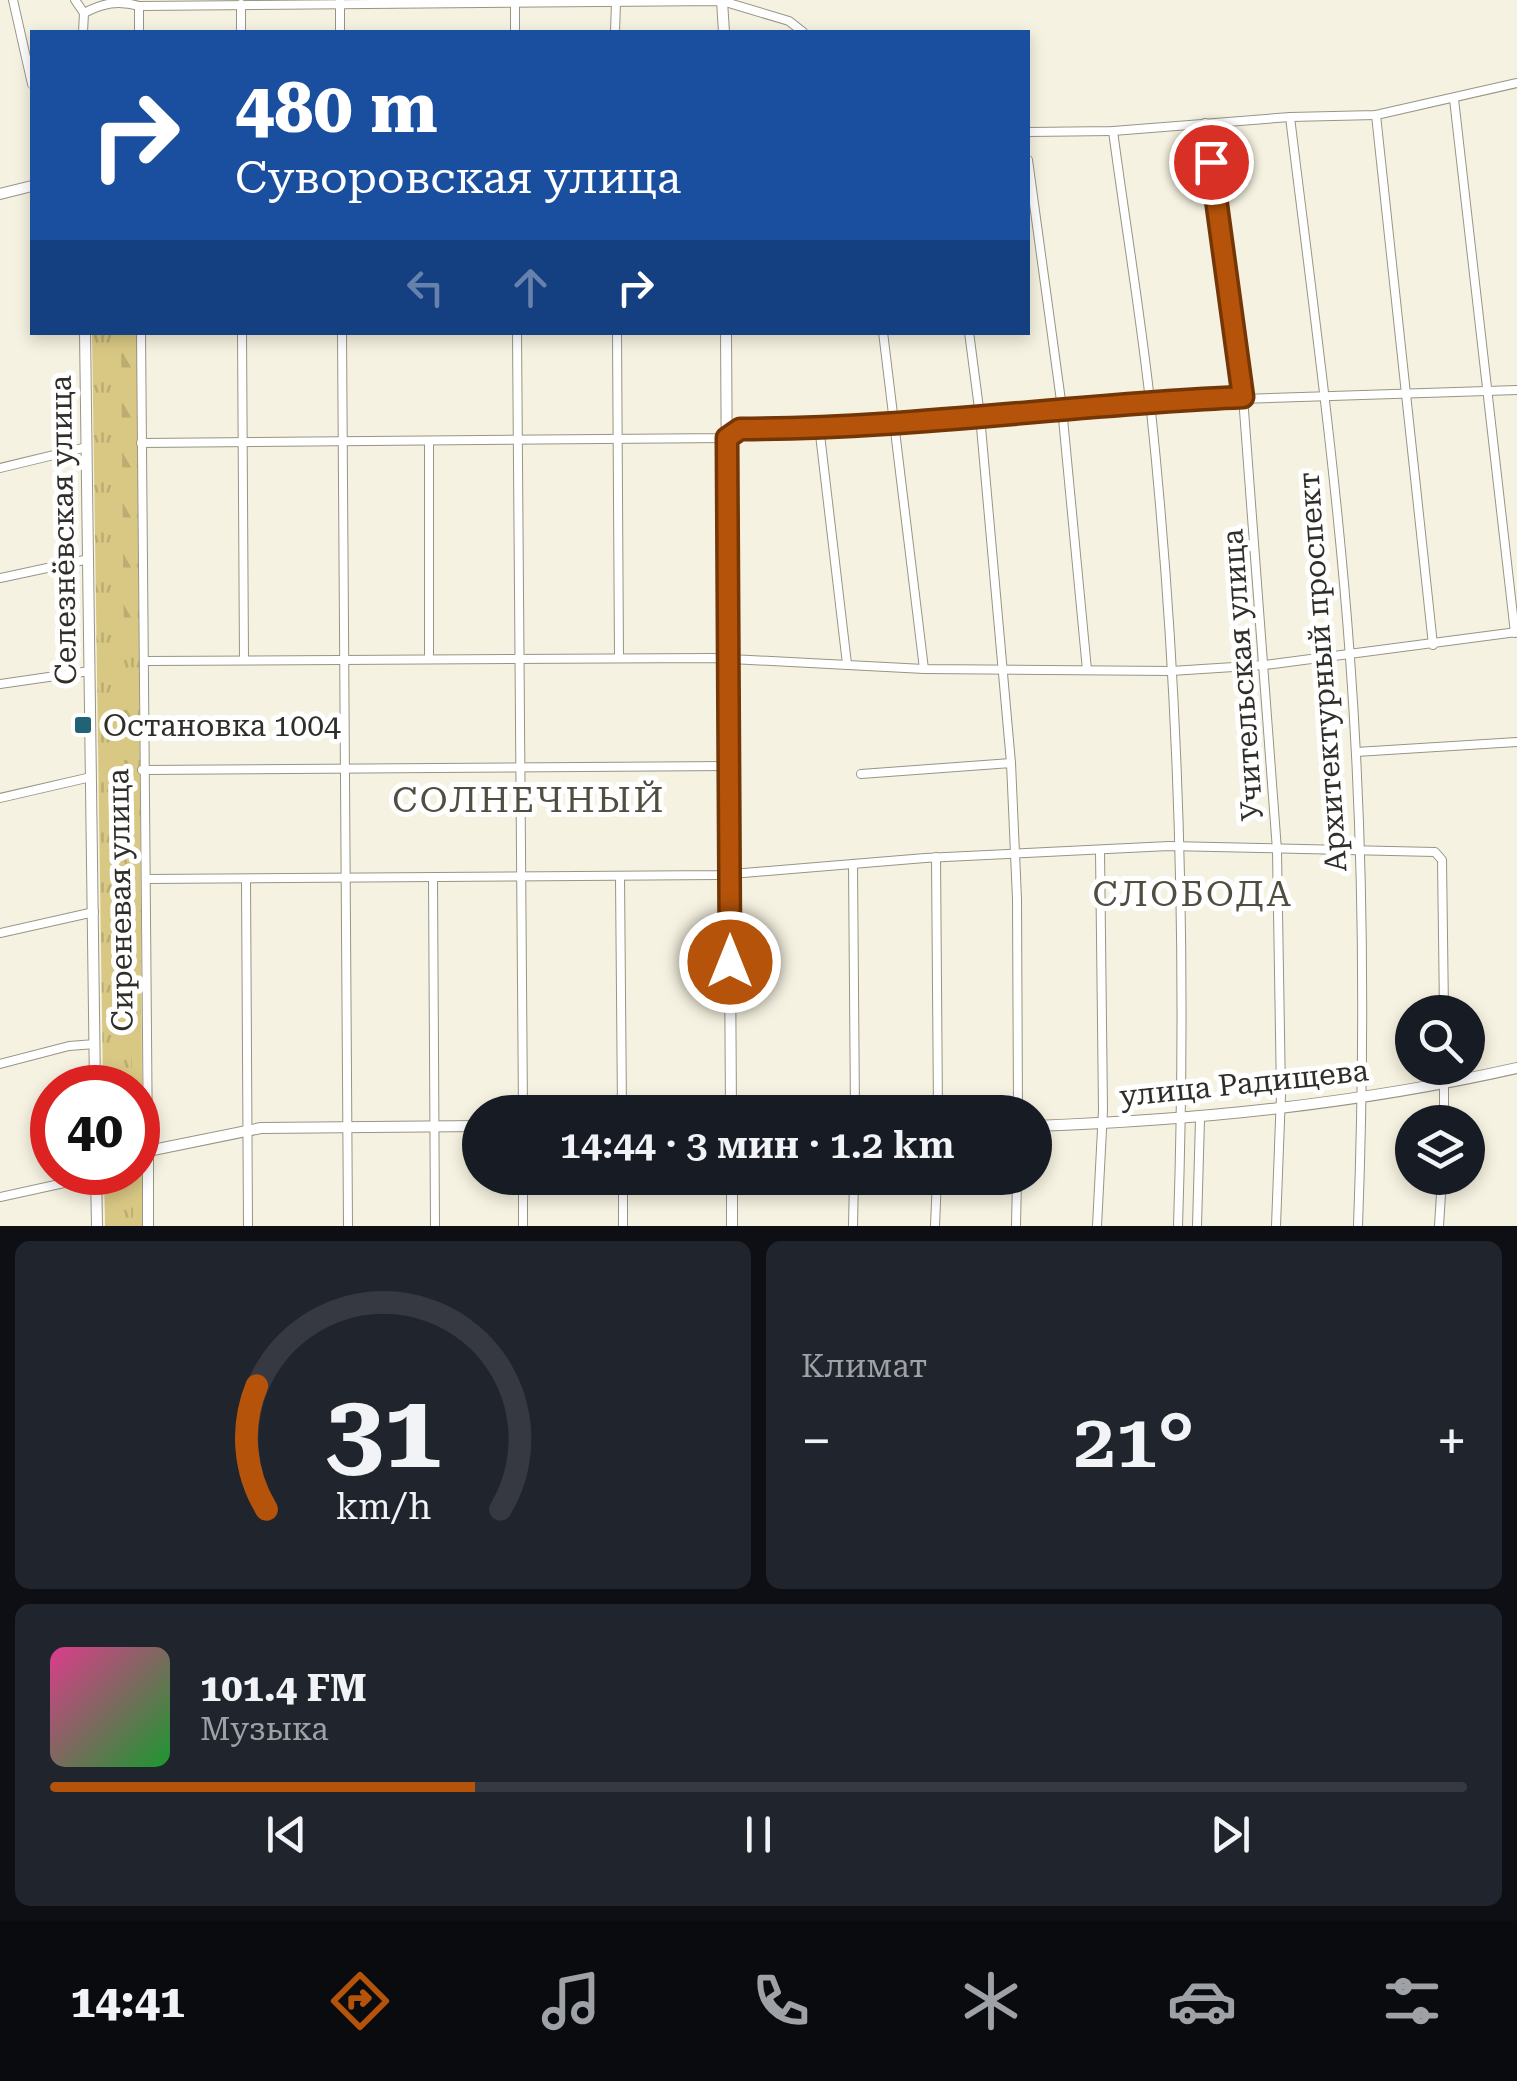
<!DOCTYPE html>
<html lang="ru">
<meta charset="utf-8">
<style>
body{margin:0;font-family:"Roboto Serif",serif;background:#20242c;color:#f1f3f6;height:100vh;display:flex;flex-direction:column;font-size:38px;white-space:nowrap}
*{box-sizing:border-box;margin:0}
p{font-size:32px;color:#9ea1a6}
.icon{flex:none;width:55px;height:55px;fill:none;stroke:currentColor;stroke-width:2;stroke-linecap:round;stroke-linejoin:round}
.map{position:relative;height:1226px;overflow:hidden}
.panel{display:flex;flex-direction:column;gap:15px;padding:15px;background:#0d0f14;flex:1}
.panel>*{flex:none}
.hud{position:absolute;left:30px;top:30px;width:1000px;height:305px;border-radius:0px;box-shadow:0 5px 15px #0003;background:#1a4fa0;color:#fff;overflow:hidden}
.controls{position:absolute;left:1395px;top:995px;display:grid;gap:20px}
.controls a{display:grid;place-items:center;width:90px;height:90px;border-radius:50%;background:#171b24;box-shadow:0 5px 15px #0003;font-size:50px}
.speed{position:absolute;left:30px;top:1065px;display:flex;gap:20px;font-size:50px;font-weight:700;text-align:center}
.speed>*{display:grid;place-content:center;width:130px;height:130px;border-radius:50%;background:#171b24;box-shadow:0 5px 15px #0003;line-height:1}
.speed .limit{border:15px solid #d22;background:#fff;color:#111}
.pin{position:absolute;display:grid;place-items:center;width:85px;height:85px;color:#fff;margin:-42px;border:5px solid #fff;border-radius:50%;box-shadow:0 2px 10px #0007}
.me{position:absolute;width:110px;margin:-55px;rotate:0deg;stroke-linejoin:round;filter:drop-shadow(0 0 8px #0008)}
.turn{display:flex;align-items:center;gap:35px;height:210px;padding:0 40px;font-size:45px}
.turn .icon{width:130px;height:130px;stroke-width:2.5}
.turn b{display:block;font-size:70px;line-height:85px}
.lanes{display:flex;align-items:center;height:95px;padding:0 40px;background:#0003;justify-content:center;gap:50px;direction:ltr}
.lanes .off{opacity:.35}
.big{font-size:75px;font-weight:600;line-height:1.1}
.panel .widget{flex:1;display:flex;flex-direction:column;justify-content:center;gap:15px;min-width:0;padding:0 35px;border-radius:15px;background:#20242c}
.panel .dial{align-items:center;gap:0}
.dial svg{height:260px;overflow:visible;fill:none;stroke:#363941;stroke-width:7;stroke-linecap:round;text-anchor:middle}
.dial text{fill:#f1f3f6;stroke:none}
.song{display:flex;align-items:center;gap:30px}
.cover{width:120px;height:120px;border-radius:15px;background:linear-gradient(135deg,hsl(330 70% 55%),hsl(130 70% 35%))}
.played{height:10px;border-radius:5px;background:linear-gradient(90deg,#b45309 30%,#363941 30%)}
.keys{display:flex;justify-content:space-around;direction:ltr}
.heat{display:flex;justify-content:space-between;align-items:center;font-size:55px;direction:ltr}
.panel .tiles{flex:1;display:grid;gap:15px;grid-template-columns:1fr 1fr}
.widget:last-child{grid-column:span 2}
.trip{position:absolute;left:462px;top:1095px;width:590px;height:100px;border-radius:50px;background:#171b24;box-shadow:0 5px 15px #0003;font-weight:600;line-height:100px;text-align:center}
.tabs{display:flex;height:160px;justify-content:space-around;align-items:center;background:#090b0e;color:#9ea1a6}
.tabs .icon{width:70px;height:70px}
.tabs .current{color:#b45309}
.tabs b{font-size:45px;color:#f1f3f6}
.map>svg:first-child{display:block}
.grass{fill:url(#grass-tufts)}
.forest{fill:url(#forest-firs)}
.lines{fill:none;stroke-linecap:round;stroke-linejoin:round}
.street-casing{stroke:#989585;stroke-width:10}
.secondary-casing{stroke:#989585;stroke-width:12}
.street{stroke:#fff;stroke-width:8}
.secondary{stroke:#fff;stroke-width:10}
.route-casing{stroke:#753606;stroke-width:25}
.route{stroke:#b45309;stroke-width:18}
.poi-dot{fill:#1f6375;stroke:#fff;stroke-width:4}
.labels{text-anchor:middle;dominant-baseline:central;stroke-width:10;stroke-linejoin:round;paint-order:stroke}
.street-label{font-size:30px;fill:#302e28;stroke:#fff}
.poi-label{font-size:30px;fill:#302e28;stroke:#fff;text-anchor:start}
.quarter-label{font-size:35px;letter-spacing:2.5px;fill:#514d40;stroke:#fff}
</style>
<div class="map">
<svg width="1517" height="1226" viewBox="0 0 1517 1226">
<defs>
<pattern id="grass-tufts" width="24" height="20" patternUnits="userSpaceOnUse" patternTransform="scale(2.5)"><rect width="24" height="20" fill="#d9c884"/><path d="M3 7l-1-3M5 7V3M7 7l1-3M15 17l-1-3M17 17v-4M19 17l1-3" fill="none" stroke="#bbac72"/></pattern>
<pattern id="forest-firs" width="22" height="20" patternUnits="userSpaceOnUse" patternTransform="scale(2.5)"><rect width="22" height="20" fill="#d9c884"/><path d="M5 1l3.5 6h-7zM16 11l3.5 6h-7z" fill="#bbac72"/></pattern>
</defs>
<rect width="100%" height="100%" fill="#f6f2e1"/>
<path class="grass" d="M92,333h45l6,893h-38l-1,-53 34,-1v-84l-35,-1z"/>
<g class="forest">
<path d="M121,333h13l4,321h-14z"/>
<path d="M137,676l3,194 -12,1 -2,-194z"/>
<path d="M140,903l2,323h-9v-53l5,-1v-84l-6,-1 -2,-183z"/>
</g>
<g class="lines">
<defs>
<g id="street">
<path d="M13,0l19,84"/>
<path d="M75,0l9,13"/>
<path d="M241,4v28"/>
<path d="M84,13c19,-10 34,-13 55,-7l583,-5 67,20 14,11"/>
<path d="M83,32l1,-19"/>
<path d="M139,32v-26"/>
<path d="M340,32v-30"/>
<path d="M515,32v-32"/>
<path d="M615,32l1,-30"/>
<path d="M1454,99l61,534"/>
<path d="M1376,115l57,530"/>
<path d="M1290,117c22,180 47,360 60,541 14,189 15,379 8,568"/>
<path d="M1205,123l38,274 34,453 4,244 -5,132"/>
<path d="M1113,131c12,90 27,180 37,270 29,273 37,551 28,825"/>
<path d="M1028,132l85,-1 177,-14 86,-2 141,-32"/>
<path d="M1028,160l34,248 25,262"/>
<path d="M141,332l7,819"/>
<path d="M242,332l2,328"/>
<path d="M342,332l6,894"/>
<path d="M517,332l6,780"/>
<path d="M617,332l2,326"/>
<path d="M883,332l41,337"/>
<path d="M969,332l11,84 31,347"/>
<path d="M819,426l28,238"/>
<path d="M141,443l586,-5 13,-9 111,-4 265,-22 401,-13"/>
<path d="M0,468l87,-21"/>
<path d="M0,578l89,-19"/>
<path d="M429,659v-218"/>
<path d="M144,661l568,-3 212,11 247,2 94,-6 252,-33"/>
<path d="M0,684l90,-13"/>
<path d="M1356,752l161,-10"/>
<path d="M142,770l587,-4"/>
<path d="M861,774l150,-11 6,136 1,213"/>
<path d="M0,798l91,-21"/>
<path d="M936,857l2,255"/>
<path d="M853,864l2,248"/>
<path d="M620,876l2,236"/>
<path d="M433,877l2,349"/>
<path d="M146,879l574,-4 205,-17 244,-12 266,6 7,8 2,152"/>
<path d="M246,879l2,347"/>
<path d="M0,933l94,-21"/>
<path d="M0,1064l69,-18 26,-2"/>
<path d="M1444,1122v-54"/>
<path d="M523,1178v48"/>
<path d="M623,1178v48"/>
<path d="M0,1197l96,-21"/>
<path d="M853,1226l1,-48"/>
<path d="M935,1226l2,-48"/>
<path d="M1016,1226l1,-48"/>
<path d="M1097,1226l6,-116 -3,-260"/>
<path d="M1197,1226l3,-107"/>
<path d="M1439,1226l3,-48"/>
</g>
<g id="secondary">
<path d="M722,1l2,31"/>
<path d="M0,194l32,-8"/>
<path d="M85,332l10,756"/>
<path d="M726,332l5,780"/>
<path d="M1035,1126c164,-6 322,-22 482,-58"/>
<path d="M96,1172l1,54"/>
<path d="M732,1178v48"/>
<path d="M148,1226v-75l113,-23 219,-2"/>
</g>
</defs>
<use href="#street" class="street-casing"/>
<use href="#secondary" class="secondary-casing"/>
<use href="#street" class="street"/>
<use href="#secondary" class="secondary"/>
</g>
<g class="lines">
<defs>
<path id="route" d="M730,962l-3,-524 13,-9c168,0 335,-25 503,-32l-32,-235"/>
</defs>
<use href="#route" class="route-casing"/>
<use href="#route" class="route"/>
</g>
<rect class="poi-dot" x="73" y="715" width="20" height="20" rx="5"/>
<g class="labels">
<g class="street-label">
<text transform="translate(63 530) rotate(-91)">Селезнёвская улица</text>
<text transform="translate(1322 672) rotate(-94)">Архитектурный проспект</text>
<text transform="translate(1242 675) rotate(-94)">Учительская улица</text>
<text transform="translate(120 900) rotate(-91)">Сиреневая улица</text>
<text transform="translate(1244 1083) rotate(-6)">улица Радищева</text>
</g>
<g class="poi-label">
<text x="103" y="725">Остановка 1004</text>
</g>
<g class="quarter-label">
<text x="529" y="800">СОЛНЕЧНЫЙ</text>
<text x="1193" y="894">СЛОБОДА</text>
</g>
</g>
</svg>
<div class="controls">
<a><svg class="icon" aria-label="search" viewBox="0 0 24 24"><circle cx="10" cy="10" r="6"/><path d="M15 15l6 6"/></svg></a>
<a><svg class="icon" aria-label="layers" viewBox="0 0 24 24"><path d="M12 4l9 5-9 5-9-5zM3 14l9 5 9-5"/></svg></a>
</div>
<div class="speed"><div class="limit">40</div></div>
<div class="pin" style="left:1211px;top:162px;background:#d93025"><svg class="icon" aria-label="arrive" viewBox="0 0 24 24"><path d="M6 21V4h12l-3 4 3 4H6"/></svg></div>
<svg class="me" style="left:730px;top:962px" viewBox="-20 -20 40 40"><circle r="17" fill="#b45309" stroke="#fff" stroke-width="3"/><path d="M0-11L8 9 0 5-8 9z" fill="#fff"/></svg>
<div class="trip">14:44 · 3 мин · 1.2 km</div>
<div class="hud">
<div class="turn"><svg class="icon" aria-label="right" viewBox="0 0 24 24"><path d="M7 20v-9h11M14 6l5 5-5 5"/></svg><div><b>480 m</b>Суворовская улица</div></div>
<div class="lanes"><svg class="icon off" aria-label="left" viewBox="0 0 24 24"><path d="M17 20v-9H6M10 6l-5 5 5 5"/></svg><svg class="icon off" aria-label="ahead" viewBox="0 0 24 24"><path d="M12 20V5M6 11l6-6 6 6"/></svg><svg class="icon" aria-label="right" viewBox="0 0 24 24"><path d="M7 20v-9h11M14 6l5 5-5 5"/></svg></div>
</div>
</div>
<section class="panel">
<div class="tiles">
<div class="widget dial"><svg viewBox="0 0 100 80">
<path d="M14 69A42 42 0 1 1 86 69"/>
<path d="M14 69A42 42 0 0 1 11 31" stroke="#b45309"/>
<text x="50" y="56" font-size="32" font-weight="700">31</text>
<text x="50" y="72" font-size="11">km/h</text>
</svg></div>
<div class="widget"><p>Климат</p>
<div class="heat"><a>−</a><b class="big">21°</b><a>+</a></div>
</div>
<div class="widget">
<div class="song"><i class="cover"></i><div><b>101.4 FM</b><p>Музыка</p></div></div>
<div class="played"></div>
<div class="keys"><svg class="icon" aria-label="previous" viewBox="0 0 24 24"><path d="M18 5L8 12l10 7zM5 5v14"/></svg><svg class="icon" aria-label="pause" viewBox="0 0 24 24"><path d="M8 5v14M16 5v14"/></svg><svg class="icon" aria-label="next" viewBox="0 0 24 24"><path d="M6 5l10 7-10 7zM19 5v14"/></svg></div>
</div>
</div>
</section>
<nav class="tabs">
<b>14:41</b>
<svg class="icon current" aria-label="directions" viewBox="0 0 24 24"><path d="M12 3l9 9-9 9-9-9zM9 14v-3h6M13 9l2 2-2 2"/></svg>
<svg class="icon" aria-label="music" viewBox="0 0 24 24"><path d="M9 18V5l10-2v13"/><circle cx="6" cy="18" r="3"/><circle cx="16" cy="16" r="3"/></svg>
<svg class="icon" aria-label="phone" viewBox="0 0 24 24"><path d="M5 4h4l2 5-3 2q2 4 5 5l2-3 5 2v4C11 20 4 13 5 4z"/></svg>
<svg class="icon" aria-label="climate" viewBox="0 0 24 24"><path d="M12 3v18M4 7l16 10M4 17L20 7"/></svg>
<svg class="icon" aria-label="car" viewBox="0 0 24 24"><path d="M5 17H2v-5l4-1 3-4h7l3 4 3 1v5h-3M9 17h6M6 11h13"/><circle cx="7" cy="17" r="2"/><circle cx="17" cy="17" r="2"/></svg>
<svg class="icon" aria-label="filters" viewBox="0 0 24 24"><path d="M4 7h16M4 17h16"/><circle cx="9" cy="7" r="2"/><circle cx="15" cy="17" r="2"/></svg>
</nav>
